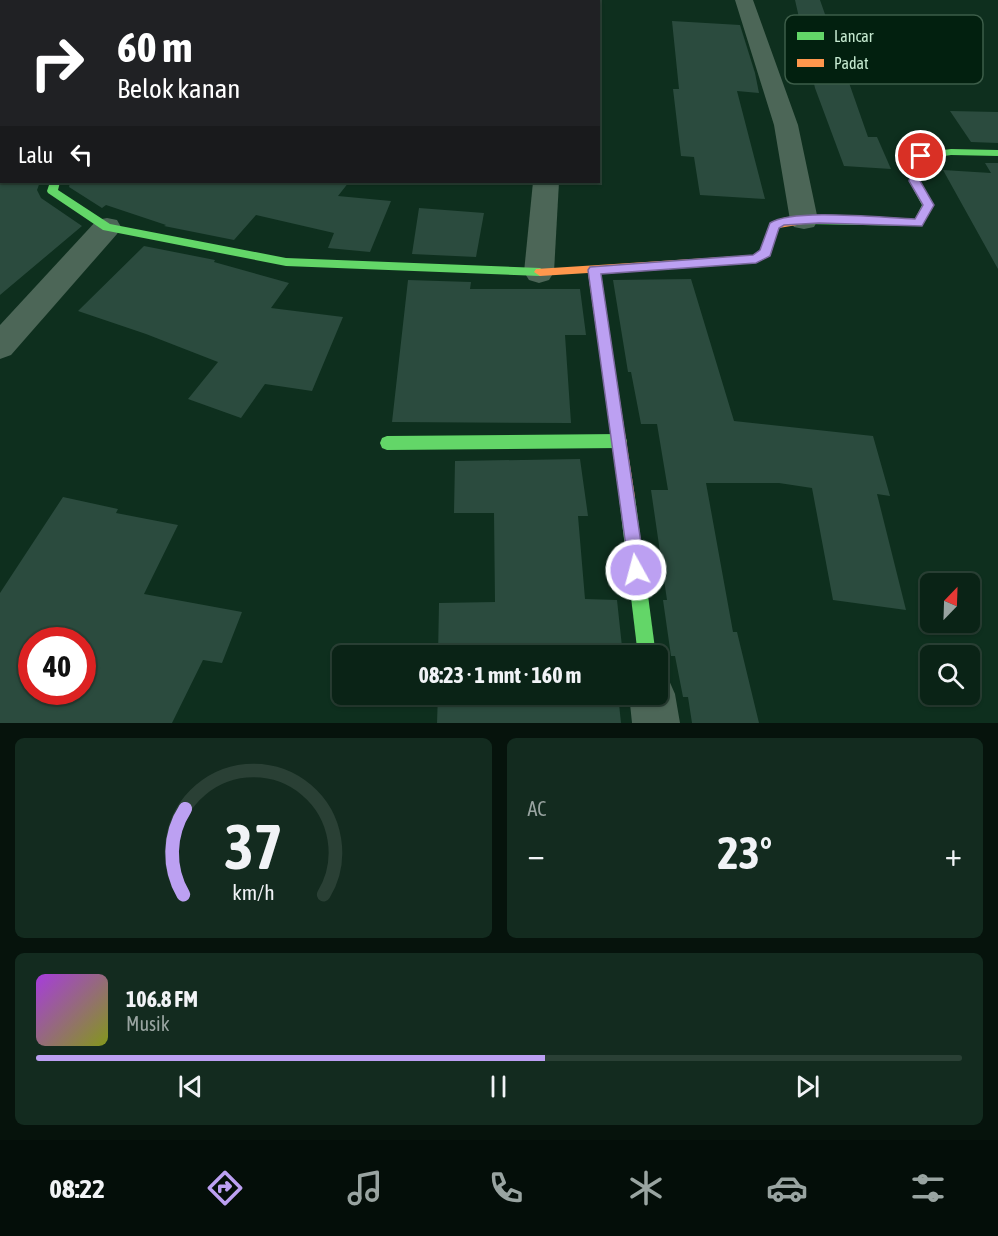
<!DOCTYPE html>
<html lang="id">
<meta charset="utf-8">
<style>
body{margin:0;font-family:"Asap Condensed",sans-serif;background:#132b1f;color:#f1f3f6;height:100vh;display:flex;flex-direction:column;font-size:22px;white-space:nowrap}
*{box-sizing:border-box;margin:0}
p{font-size:20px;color:#99a4a1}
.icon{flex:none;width:33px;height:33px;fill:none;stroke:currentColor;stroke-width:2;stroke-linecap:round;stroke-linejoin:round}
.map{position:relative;height:723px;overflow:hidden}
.sheet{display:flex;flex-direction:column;gap:15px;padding:15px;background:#06130c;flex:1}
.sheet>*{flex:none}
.guide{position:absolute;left:0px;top:0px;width:600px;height:183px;box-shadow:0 2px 4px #0004,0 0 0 2px #2a4035;background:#202124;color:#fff;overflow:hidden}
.needle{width:39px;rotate:23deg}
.fabs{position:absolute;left:920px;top:573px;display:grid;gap:12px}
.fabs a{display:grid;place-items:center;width:60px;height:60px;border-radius:9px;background:#0a2316;box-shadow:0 2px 4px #0004,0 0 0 2px #2a4035;font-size:30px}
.speed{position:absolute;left:18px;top:627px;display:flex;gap:12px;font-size:30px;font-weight:700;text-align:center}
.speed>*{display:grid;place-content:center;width:78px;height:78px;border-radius:50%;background:#0a2316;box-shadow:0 2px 4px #0004,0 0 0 2px #2a4035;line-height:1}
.speed .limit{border:9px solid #d22;background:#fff;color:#111}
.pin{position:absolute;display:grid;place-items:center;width:51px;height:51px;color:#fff;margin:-26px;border:3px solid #fff;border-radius:50%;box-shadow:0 2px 6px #0007}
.me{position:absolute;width:66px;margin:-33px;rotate:353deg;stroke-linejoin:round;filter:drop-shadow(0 0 4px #0008)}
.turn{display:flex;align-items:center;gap:21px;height:126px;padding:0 18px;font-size:27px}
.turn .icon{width:78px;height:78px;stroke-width:2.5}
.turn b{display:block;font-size:42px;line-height:51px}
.then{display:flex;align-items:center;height:57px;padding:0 18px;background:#0003;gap:12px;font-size:22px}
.big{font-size:45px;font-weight:700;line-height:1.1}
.sheet .widget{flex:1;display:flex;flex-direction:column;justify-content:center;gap:9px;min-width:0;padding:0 21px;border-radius:9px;background:#132b1f}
.sheet .dial{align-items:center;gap:0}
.dial svg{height:156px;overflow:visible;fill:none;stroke:#2a4035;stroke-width:7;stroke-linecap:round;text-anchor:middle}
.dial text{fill:#f1f3f6;stroke:none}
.song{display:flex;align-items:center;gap:18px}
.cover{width:72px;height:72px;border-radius:9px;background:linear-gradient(135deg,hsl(280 70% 55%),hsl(70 70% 35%))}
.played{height:6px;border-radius:3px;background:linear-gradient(90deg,#bca0f2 55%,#2a4035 55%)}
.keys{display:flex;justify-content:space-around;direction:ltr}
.heat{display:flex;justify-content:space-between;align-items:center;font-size:33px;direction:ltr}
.sheet .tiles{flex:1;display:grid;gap:15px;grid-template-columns:1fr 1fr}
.widget:last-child{grid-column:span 2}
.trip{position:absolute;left:332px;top:645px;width:336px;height:60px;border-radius:9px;background:#0a2316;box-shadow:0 2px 4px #0004,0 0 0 2px #2a4035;font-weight:700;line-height:60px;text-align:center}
.dock{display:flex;height:96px;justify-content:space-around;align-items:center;background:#040e09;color:#99a4a1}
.dock .icon{width:42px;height:42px}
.dock .current{color:#bca0f2}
.dock b{font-size:27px;color:#f1f3f6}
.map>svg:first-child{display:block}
.building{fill:#2b4b3e;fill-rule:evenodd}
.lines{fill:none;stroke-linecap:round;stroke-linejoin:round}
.street{fill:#4c6657;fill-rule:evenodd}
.fast{fill:#63d668;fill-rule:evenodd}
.slow{fill:#ff974d;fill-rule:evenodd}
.route{fill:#bca0f2;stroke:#7a689d;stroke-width:1.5}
.key{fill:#02200f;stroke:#3d5d49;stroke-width:1.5}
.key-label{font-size:16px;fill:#c6ead1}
</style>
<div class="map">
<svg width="998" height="723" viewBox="0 0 998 723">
<rect width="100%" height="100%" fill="#0e2f1e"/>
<g class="building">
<path d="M795,0h25l48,137h9l14,32 -47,-3 -29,-78z"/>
<path d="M672,21l68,4 15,48 4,20 -22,-2 28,108 -65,-4 -6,-38 -13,-1 -8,-67h6z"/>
<path d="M950,111l48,1v31l-27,-1z"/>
<path d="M985,163h13v106l-55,-99 48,3z"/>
<path d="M0,182h40l-3,8 4,8 41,28 -82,69z"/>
<path d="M70,182h279l-11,14 53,5 -21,51 -42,-4 6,-15 -78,-18 -22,25 -70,-14 2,-1 -60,-20 -4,3 -33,-21z"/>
<path d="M419,208l65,5 -8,44 -64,-3z"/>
<path d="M144,246l71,14 -1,2 75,21 -18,25 72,9 -31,74 -47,-7 -24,34 -53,-19 30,-37 -72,-28 -68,-23z"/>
<path d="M691,279l43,142 139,15 17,60 -13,-2 29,116 -73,-10 -21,-112 -33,-5h-73l27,149h4l22,91h-67l-4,-26h-5l-8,-41h-4l-8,-56h4l-16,-110h17l-11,-66h-16l-10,-52h-3l-15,-92z"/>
<path d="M408,280l63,2 -1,7h110l6,46h-21l6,88 -179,-1z"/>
<path d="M580,459l8,57h-10l7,83 32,1 6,56h-185l1,-53 56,-1 -1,-89h-40l1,-52z"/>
<path d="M63,497l55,12 -2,4 62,12 -34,69 98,18 -20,51 -19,-3 -31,63h-172v-130zM32,640h50v52h-50z"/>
<path d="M438,694h180l3,29h-184z"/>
</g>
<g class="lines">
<g class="street">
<path d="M196,0h18l-19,2z"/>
<path d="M468,0h18l-19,2z"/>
<path d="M735,0h18l45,125 20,95 -4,7 -10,2 -10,-2 -4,-7 -16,-95z"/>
<path d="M533,182h26l-5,90 -5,8 -10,3 -10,-3 -5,-8z"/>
<path d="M107,218l10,2 4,7 -4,7 -106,121 -11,4v-34l97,-105z"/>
<path d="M657,673l11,5 7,16 5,29h-48l-3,-29h28z"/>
</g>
<g class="fast">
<path d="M951,149l47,1v6l-47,-1 -26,4 -6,22 15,24 -12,21 -117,-2 -6,-4 6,-4 110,3 7,-14 -13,-24 7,-25 5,-3z"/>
<path d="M50,182h10l-2,8 52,34 176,34 254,10 6,4 -6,4 -254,-10 -183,-36 -55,-37 -1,-2z"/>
<path d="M620,434l5,2 2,5 -2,5 -5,2 -233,2 -5,-2 -2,-5 2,-5 5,-2z"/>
<path d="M627,490l6,2 2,5 21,159h-18l-19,-159 2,-5z"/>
</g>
<path class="slow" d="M805,216l6,4 -2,3 -30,5 -9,28 -14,7 -156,10 35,224 -2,5 -6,2 -6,-2 -33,-229 -48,3 -6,-4 2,-3 218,-14 7,-4 9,-28 12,-5z"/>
</g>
<path class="route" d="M921,152l5,4 -6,25 14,24 -12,21 -103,-3 -35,2 -5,3 -9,28 -14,7 -155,11 44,296 -3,6 -6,2 -6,-2 -42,-306 2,-3 163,-12 7,-5 10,-27c24,-15 113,-5 145,-4l8,-14 -14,-24 7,-25z"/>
<rect x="785" y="15" width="198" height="69" rx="9" class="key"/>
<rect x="797" y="32" width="27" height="8" fill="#63d668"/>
<rect x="797" y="59" width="27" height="8" fill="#ff974d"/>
<g class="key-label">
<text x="834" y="42">Lancar</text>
<text x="834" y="69">Padat</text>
</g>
</svg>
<div class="fabs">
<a><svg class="needle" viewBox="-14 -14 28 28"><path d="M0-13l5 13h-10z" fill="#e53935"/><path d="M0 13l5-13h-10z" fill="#99a4a1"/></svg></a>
<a><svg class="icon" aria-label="search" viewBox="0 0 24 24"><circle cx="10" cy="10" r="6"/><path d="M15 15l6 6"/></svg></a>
</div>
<div class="speed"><div class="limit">40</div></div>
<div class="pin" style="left:921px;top:156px;background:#d93025"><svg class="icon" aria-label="arrive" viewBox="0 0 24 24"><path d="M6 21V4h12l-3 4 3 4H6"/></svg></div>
<svg class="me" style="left:636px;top:570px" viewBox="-20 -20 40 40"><circle r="17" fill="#bca0f2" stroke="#fff" stroke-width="3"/><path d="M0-11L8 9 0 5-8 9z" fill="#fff"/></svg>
<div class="trip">08:23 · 1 mnt · 160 m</div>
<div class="guide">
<div class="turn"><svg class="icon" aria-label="right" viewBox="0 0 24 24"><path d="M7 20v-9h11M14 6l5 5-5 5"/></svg><div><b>60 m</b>Belok kanan</div></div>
<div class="then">Lalu<svg class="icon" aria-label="left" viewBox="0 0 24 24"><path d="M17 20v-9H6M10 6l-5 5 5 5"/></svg></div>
</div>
</div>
<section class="sheet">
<div class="tiles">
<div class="widget dial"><svg viewBox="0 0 100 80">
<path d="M14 69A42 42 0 1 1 86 69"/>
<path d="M14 69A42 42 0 0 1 15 25" stroke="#bca0f2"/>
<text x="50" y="56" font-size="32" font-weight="700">37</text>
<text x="50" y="72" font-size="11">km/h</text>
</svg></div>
<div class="widget"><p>AC</p>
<div class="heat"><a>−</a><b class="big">23°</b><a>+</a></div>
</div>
<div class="widget">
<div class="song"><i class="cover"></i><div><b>106.8 FM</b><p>Musik</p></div></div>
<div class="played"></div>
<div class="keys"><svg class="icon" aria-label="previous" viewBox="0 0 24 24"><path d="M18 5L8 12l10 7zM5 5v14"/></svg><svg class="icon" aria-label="pause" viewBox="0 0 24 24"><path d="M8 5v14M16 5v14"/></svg><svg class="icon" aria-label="next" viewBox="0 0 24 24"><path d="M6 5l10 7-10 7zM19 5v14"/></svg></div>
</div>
</div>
</section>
<nav class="dock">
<b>08:22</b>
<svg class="icon current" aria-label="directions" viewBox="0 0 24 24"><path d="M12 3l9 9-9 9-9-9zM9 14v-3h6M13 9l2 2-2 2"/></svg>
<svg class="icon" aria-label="music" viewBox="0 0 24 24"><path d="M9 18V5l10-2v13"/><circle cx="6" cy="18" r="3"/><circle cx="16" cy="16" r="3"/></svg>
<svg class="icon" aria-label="phone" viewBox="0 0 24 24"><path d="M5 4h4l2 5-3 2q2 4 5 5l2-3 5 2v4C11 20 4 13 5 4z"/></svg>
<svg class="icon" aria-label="climate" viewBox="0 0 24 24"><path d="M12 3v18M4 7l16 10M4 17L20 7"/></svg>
<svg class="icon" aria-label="car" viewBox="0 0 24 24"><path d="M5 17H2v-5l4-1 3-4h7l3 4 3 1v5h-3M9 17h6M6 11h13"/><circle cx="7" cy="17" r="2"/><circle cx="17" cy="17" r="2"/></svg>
<svg class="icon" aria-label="filters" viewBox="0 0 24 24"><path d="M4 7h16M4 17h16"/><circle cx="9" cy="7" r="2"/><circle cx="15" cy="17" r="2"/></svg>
</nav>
